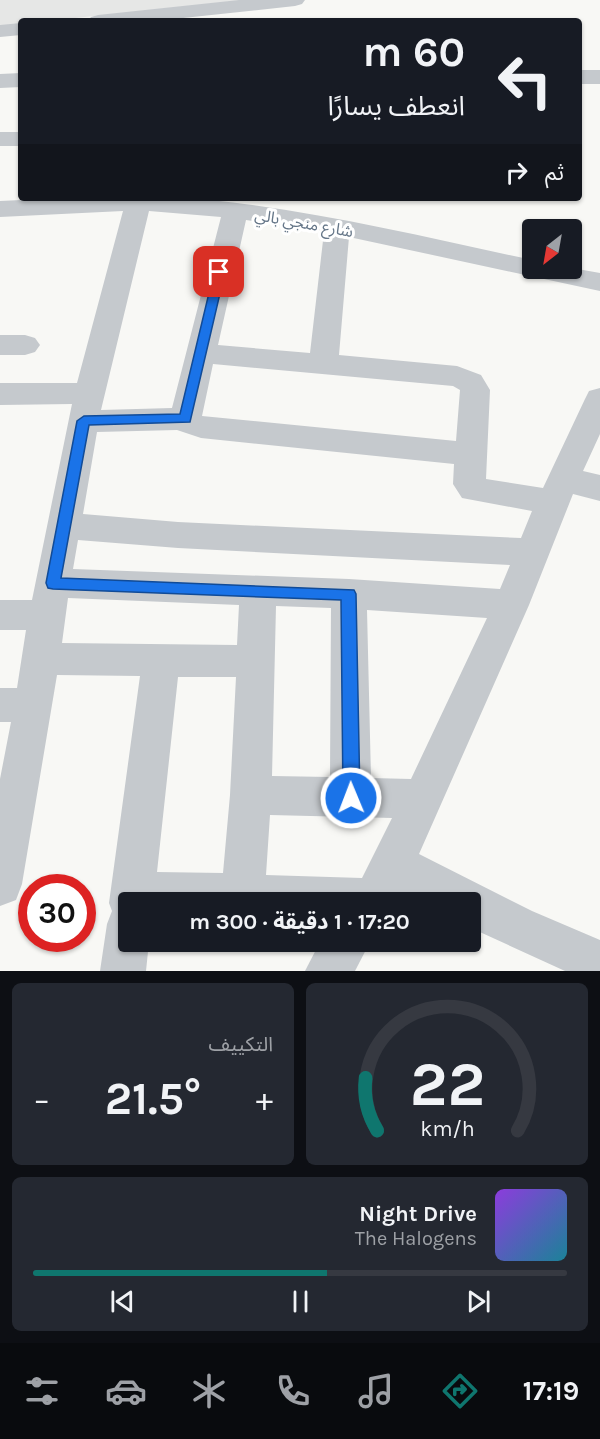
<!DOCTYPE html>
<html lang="ar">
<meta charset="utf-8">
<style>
body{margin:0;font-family:Karla,"Noto Sans Arabic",sans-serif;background:#242831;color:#f1f3f6;direction:rtl;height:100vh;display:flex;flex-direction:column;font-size:22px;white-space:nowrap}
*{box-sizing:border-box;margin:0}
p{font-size:20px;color:#9ea1a6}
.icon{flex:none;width:33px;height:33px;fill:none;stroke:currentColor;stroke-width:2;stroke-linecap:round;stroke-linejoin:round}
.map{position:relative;height:971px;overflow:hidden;direction:ltr}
.details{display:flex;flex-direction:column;gap:12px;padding:12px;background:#0d0f14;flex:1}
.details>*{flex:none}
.guide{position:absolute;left:18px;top:18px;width:564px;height:183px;border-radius:6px;box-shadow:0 2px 4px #0004;direction:rtl;background:#171b24;color:#f1f3f6;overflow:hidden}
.needle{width:39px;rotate:211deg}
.fabs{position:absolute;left:522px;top:219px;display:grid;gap:12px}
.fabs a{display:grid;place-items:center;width:60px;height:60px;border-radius:6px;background:#171b24;box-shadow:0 2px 4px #0004;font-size:30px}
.speed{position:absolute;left:18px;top:874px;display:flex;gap:12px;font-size:30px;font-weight:700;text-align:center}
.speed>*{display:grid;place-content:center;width:78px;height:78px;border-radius:50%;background:#171b24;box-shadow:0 2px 4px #0004;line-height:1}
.speed .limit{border:9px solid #d22;background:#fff;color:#111}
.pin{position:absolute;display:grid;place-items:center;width:51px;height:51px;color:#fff;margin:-26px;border-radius:12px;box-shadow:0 3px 9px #0006}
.me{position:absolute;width:66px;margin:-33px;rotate:359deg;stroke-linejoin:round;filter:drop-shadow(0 0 4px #0008)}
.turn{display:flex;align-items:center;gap:21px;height:126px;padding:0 18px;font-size:27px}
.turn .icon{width:78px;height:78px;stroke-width:2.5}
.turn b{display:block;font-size:42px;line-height:51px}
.then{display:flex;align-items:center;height:57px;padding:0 18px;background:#0003;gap:12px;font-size:22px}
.big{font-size:45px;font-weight:700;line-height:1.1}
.details .widget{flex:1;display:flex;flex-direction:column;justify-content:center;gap:9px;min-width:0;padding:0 21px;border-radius:9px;background:#242831}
.details .dial{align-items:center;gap:0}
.dial svg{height:156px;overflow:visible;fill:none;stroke:#363941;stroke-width:7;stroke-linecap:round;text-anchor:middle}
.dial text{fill:#f1f3f6;stroke:none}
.song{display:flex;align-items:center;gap:18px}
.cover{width:72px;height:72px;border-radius:9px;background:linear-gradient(135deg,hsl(270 70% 55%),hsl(190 70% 35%))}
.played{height:6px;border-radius:3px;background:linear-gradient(90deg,#0f766e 55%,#363941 55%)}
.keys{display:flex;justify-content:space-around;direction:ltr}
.heat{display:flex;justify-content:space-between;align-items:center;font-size:33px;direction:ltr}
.details .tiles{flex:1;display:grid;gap:12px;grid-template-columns:1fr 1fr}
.widget:last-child{grid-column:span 2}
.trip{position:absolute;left:118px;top:892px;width:363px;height:60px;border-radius:6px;background:#171b24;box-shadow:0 2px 4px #0004;font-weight:700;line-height:60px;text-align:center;direction:rtl}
.dock{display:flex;height:96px;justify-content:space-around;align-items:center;background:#090b0e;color:#9ea1a6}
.dock .icon{width:42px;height:42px}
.dock .current{color:#0f766e}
.dock b{font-size:27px;color:#f1f3f6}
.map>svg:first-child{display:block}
.built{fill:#e6e7e6}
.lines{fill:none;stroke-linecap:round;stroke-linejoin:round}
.minor{fill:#c5c9cd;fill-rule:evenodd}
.route{fill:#1a73e8;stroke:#114b97;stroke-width:1.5}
.labels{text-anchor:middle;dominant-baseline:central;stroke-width:6;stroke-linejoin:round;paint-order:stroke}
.far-street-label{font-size:16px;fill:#657688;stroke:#fff}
</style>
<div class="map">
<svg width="600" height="971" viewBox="0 0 600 971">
<rect width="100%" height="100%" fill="#f8f8f5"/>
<path class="built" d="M0,0h244l-197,21h-26v3l-21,2z"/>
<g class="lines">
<g class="minor">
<path d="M239,0h66l-3,4 -7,2 -140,15h-67l3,-4 7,-2z"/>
<path d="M21,23v12l-21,2v-12z"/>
<rect x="579" y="70" width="21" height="14"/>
<path d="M21,73v14l-21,1v-14z"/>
<rect x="0" y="132" width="21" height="14"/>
<path d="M64,198c48,0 98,-3 146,2 108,11 215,37 322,60v8h40l28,5v18l-251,-54 -10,118 118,11 24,9 9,15 -4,89 57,9 42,-89 4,-8 11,-3v46l-17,37 17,4v26l-27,-7 -44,111 -110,249 113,57 68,29v31h-35l-94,-43v-25h-48l-21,-11 -6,11h-267v39h20l-3,29h-46l7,-47 5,-13 -3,-8 31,-227 -83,-1 -35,209 -6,16 -16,6v-127l11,-57h-11v-34h17l9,-58h-26v-30h32l40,-196 -72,1v-22h77l46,-172 -123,6v-16zM149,211l72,6 -49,191 -71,2zM246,220l78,12 -14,121 -92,-8zM213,364l240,22 7,4 -4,51 -254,-25zM177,430l24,8 253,26 -1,20 9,14 70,13 -11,27 -343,-16 -95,-8 14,-82zM78,540l100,8 332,17 -10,24 -151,-10 -276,-10zM68,598l171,7 -2,40 -175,-2zM276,606l55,2 -1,169 -58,-1zM367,610l120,8 -76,161 -40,-1zM178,677h58l-6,118 -7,78 -66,-1zM270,815l122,3 -30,60 -96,-3z"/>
<path d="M0,335h25l10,3 5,7 -5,7 -10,3h-25z"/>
<path d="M320,942h50l-15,29h-50z"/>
</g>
</g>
<path class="route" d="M219,269l6,3 -35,150 -101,3 -28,153 293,12 2,4 4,204 -3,5 -6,3 -6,-3 -2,-5 -2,-198 -288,-11 -5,-1 -2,-5 31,-162 7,-5 96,-2 34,-142z"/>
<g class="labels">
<g class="far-street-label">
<text transform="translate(304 223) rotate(10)">شارع منجي بالي</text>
</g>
</g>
</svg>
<div class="fabs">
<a><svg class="needle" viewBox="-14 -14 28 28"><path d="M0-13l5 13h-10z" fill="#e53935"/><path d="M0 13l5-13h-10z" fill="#9ea1a6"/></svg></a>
</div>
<div class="speed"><div class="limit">30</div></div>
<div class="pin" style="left:219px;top:272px;background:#d93025"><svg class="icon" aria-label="arrive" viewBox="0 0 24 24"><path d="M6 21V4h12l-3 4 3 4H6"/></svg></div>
<svg class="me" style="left:351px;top:798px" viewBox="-20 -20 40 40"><circle r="17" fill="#1a73e8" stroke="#fff" stroke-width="3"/><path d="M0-11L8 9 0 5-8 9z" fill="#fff"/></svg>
<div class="trip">17:20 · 1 دقيقة · 300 m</div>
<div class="guide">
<div class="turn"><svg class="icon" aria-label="left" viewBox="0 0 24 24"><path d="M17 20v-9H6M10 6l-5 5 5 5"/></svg><div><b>60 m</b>انعطف يسارًا</div></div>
<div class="then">ثم<svg class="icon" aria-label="right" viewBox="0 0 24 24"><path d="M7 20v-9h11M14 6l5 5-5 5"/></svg></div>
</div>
</div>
<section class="details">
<div class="tiles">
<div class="widget dial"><svg viewBox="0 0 100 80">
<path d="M14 69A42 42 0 1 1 86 69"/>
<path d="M14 69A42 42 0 0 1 8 42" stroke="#0f766e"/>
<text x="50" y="56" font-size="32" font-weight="700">22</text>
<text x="50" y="72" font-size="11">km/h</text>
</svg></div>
<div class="widget"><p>التكييف</p>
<div class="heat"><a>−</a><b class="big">21.5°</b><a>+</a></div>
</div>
<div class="widget">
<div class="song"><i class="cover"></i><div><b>Night Drive</b><p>The Halogens</p></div></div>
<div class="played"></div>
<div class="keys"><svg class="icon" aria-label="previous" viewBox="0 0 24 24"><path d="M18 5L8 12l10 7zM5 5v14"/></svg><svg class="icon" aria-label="pause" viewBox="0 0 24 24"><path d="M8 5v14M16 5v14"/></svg><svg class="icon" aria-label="next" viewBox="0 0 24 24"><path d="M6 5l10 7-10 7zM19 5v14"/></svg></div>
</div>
</div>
</section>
<nav class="dock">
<b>17:19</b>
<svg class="icon current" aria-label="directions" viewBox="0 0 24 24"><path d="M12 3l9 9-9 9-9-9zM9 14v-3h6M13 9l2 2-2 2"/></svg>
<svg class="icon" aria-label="music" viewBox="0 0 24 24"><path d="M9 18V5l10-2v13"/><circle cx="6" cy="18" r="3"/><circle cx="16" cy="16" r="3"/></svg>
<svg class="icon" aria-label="phone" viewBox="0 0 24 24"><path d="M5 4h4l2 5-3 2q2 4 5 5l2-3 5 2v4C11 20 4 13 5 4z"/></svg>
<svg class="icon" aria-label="climate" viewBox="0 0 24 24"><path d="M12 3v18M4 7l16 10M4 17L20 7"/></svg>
<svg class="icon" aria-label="car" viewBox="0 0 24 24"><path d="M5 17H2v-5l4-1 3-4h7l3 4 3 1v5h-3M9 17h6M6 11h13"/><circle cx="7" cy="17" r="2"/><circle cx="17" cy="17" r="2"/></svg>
<svg class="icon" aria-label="filters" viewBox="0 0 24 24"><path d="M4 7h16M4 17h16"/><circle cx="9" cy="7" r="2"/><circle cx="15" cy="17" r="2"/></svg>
</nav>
